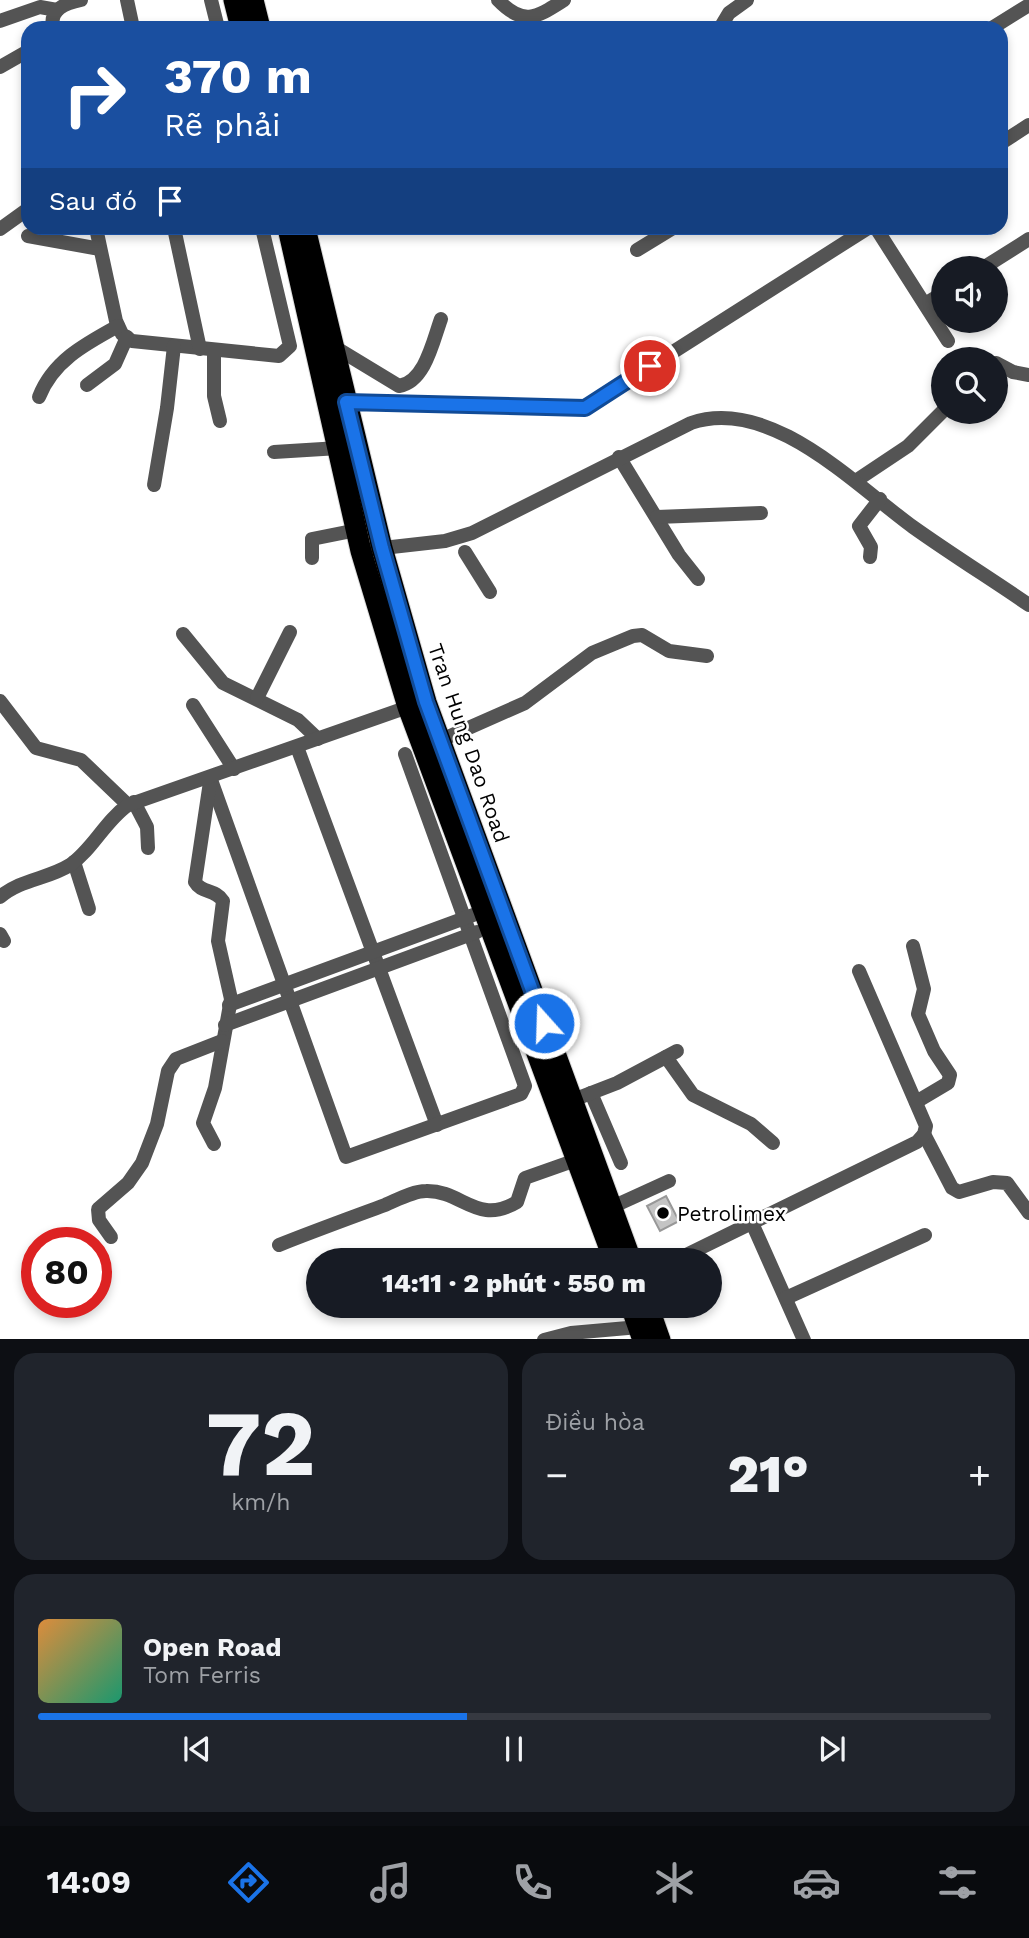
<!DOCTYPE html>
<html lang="vi">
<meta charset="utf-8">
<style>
body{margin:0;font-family:"Work Sans",sans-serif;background:#20242c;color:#f1f3f6;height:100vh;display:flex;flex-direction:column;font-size:26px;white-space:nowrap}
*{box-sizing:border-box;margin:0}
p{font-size:23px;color:#9ea1a6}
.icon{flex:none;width:38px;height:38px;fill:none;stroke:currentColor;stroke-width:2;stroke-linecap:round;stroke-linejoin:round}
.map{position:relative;height:1339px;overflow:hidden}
.details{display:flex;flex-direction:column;gap:14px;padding:14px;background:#0d0f14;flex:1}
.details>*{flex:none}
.guide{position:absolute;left:21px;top:21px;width:987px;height:214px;border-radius:21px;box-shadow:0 4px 10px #0003;background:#1a4fa0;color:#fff;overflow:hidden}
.buttons{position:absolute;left:931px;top:256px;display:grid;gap:14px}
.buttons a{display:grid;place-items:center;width:77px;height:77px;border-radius:50%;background:#171b24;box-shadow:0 4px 10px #0003;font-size:35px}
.speed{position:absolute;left:21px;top:1227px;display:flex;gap:14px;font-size:35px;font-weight:700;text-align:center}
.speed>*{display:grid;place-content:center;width:91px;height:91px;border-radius:50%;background:#171b24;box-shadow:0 4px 10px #0003;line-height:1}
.speed .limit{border:10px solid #d22;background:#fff;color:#111}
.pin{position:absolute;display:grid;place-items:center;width:60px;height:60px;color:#fff;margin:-30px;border:4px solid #fff;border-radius:50%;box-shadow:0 2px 7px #0007}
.me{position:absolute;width:77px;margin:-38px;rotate:340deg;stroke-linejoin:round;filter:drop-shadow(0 0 5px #0008)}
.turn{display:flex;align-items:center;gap:24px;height:147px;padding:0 28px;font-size:32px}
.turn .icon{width:91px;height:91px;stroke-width:2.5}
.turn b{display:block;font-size:49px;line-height:60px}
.then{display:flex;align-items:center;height:66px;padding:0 28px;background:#0003;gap:14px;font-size:26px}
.big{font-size:52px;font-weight:800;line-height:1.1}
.details .tile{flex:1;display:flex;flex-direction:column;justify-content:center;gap:10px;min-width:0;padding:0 24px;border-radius:21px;background:#20242c}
.details .dial{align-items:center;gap:0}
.dial b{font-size:91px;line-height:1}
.song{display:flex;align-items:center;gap:21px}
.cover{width:84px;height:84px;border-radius:10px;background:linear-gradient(135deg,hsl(30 70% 55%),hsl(160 70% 35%))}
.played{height:7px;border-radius:4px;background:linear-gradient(90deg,#1a73e8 45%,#363941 45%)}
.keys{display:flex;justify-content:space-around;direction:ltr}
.heat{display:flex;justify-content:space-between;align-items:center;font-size:38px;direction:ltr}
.details .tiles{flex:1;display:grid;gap:14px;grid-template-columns:1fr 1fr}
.tile:last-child{grid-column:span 2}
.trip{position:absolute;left:306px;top:1248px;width:416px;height:70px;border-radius:35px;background:#171b24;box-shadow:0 4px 10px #0003;font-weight:800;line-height:70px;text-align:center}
.tab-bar{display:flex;height:112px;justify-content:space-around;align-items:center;background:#090b0e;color:#9ea1a6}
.tab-bar .icon{width:49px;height:49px}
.tab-bar .selected{color:#1a73e8}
.tab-bar b{font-size:32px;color:#f1f3f6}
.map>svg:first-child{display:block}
.building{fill:#c4c4c4;stroke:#989898;stroke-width:2}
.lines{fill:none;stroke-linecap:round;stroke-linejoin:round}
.highway-casing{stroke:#dbdbdb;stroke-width:23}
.minor{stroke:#545454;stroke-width:14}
.highway{stroke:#000;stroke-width:21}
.route-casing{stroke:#114b97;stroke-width:18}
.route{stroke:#1a73e8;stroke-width:12}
.poi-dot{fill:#000;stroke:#fff;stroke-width:2.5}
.labels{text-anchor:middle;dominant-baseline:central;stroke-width:5;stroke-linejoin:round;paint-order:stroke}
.street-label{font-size:21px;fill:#000;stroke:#fff}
.poi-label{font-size:21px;fill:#000;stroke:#fff;text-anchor:start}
</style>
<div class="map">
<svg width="1029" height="1340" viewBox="0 0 1029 1340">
<rect width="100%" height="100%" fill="#fff"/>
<path class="building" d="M666,1196l13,25 -19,10 -13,-25z"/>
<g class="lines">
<defs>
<g id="highway">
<path d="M234,0l7,28"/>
<path d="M253,0l7,28"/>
<path d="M288,228l73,323 47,156 206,553"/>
<path d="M305,228l77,320 44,154 205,558"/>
<path d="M631,1306l12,34"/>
<path d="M648,1306l12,34"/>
</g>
</defs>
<use href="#highway" class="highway-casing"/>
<g class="minor">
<path d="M127,0l6,28"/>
<path d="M211,0l7,28"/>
<path d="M498,0c26,27 39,17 66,0"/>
<path d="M0,21l40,-14 17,3"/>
<path d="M53,28c-4,-19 13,-25 28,-28"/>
<path d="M720,28l9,-15 18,-13"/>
<path d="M992,28l37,-23"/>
<path d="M0,67l28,-16"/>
<path d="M1001,143l28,-18"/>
<path d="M96,228l20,93 6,13 10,7 147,15 11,-10 -28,-118"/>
<path d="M174,228l26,121"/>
<path d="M876,228l72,113"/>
<path d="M0,229l28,-20"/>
<path d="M28,236l72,13"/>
<path d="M637,250l36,-22"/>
<path d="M983,268l46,-29"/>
<path d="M925,304l18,-11"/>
<path d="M333,346l66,40c26,-4 34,-45 42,-67"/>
<path d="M214,350v46l6,25"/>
<path d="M996,363l17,9 16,3"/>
<path d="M87,385l28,-21 12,-27"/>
<path d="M39,397c14,-36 46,-53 79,-71"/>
<path d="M346,402l239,6 283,-180"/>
<path d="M274,452l65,-4"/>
<path d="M619,457l60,98 19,24"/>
<path d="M857,480l51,-34 35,-35"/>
<path d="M154,485l13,-77 7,-62"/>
<path d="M657,517l104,-4"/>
<path d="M374,549l71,-8 27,-8 219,-110c79,-27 163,61 222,104 38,27 78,52 116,78"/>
<path d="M465,552l25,40"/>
<path d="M870,557l1,-10 -12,-21 21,-27"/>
<path d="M312,558v-19l45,-9"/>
<path d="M183,634l40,49 75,37 20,19"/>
<path d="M257,698l33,-66"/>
<path d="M0,701l36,47 45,12 47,45"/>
<path d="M193,705l41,64"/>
<path d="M439,741l86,-38 67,-50 41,-17 9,-1 27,16 38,5"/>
<path d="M297,747l140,378"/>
<path d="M210,777l136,380 175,-63 4,-8 -120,-332"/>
<path d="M210,782l-15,100c6,11 21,7 28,19l-5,40 13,58 -16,89 -12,35 11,21"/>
<path d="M134,802l13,25 1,21"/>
<path d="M74,862l15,47"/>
<path d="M0,897c21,-18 48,-18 70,-32 23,-16 35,-44 58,-60l280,-98"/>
<path d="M0,934l4,7"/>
<path d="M913,946l11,43 -6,25 16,37 16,24 -2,8 -32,19"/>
<path d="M229,1005l255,-94"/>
<path d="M225,1025l252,-93"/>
<path d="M666,1057l27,38 58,29 22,19"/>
<path d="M591,1093l30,70"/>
<path d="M573,1100l44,-17 60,-32"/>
<path d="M924,1134l28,54 7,4 34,-10 14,1 22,30"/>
<path d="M612,1207l57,-26"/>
<path d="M752,1223l52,117"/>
<path d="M111,1237l-12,-17 -1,-11 30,-26 14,-20 15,-39 11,-53 8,-12 46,-18"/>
<path d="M279,1245c35,-14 71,-27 106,-40 12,-5 28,-14 41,-14 36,-1 51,35 91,11l8,-24 51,-18"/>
<path d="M676,1260l241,-118 7,-8 2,-8 -67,-155"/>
<path d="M786,1298l139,-63"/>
<path d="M544,1340l27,-7 68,-6"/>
</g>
<use href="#highway" class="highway"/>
</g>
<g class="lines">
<defs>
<path id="route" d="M544,1023l-118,-321 -44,-154 -36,-146 239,6 65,-42"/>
</defs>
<use href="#route" class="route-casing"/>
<use href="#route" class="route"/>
</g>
<circle class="poi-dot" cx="663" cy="1213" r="7"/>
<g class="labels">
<g class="street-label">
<text transform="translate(469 743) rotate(71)">Tran Hung Dao Road</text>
</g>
<g class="poi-label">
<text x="677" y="1213">Petrolimex</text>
</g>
</g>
</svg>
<div class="buttons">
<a><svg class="icon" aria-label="sound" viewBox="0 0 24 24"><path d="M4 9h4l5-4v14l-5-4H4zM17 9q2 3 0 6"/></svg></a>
<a><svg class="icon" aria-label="search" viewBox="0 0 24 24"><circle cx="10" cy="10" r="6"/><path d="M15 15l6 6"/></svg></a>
</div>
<div class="speed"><div class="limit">80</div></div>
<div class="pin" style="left:650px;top:366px;background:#d93025"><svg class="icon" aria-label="arrive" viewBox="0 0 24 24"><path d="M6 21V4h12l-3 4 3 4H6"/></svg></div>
<svg class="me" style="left:544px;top:1023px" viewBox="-20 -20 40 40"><circle r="17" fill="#1a73e8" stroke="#fff" stroke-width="3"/><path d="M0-11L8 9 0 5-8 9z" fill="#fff"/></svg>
<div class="trip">14:11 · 2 phút · 550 m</div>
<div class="guide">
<div class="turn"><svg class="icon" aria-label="right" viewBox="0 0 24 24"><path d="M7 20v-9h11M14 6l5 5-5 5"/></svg><div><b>370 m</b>Rẽ phải</div></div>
<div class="then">Sau đó<svg class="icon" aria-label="arrive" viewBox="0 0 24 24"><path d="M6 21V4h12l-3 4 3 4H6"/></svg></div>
</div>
</div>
<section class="details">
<div class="tiles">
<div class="tile dial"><b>72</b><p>km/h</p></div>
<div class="tile"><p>Điều hòa</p>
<div class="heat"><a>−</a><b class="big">21°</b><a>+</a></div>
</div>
<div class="tile">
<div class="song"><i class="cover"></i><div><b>Open Road</b><p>Tom Ferris</p></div></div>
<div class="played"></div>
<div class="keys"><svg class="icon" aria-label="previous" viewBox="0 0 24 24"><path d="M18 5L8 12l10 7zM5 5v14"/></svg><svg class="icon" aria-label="pause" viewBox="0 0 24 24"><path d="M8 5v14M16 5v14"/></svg><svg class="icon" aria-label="next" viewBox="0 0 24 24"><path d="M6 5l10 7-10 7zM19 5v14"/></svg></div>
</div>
</div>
</section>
<nav class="tab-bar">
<b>14:09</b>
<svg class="icon selected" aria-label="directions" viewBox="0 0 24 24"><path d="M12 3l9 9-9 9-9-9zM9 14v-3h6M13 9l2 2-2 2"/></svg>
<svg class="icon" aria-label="music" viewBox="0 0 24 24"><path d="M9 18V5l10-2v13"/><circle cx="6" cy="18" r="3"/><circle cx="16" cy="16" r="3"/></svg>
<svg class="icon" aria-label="phone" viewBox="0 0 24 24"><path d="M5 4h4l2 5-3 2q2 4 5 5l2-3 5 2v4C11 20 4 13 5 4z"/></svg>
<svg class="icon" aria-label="climate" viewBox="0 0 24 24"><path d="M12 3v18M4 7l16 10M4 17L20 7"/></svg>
<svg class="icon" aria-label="car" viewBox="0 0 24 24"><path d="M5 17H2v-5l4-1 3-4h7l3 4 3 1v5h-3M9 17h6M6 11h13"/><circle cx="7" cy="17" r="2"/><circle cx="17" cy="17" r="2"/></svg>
<svg class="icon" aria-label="filters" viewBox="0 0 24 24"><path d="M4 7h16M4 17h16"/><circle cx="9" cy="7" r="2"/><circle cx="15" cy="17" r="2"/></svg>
</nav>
